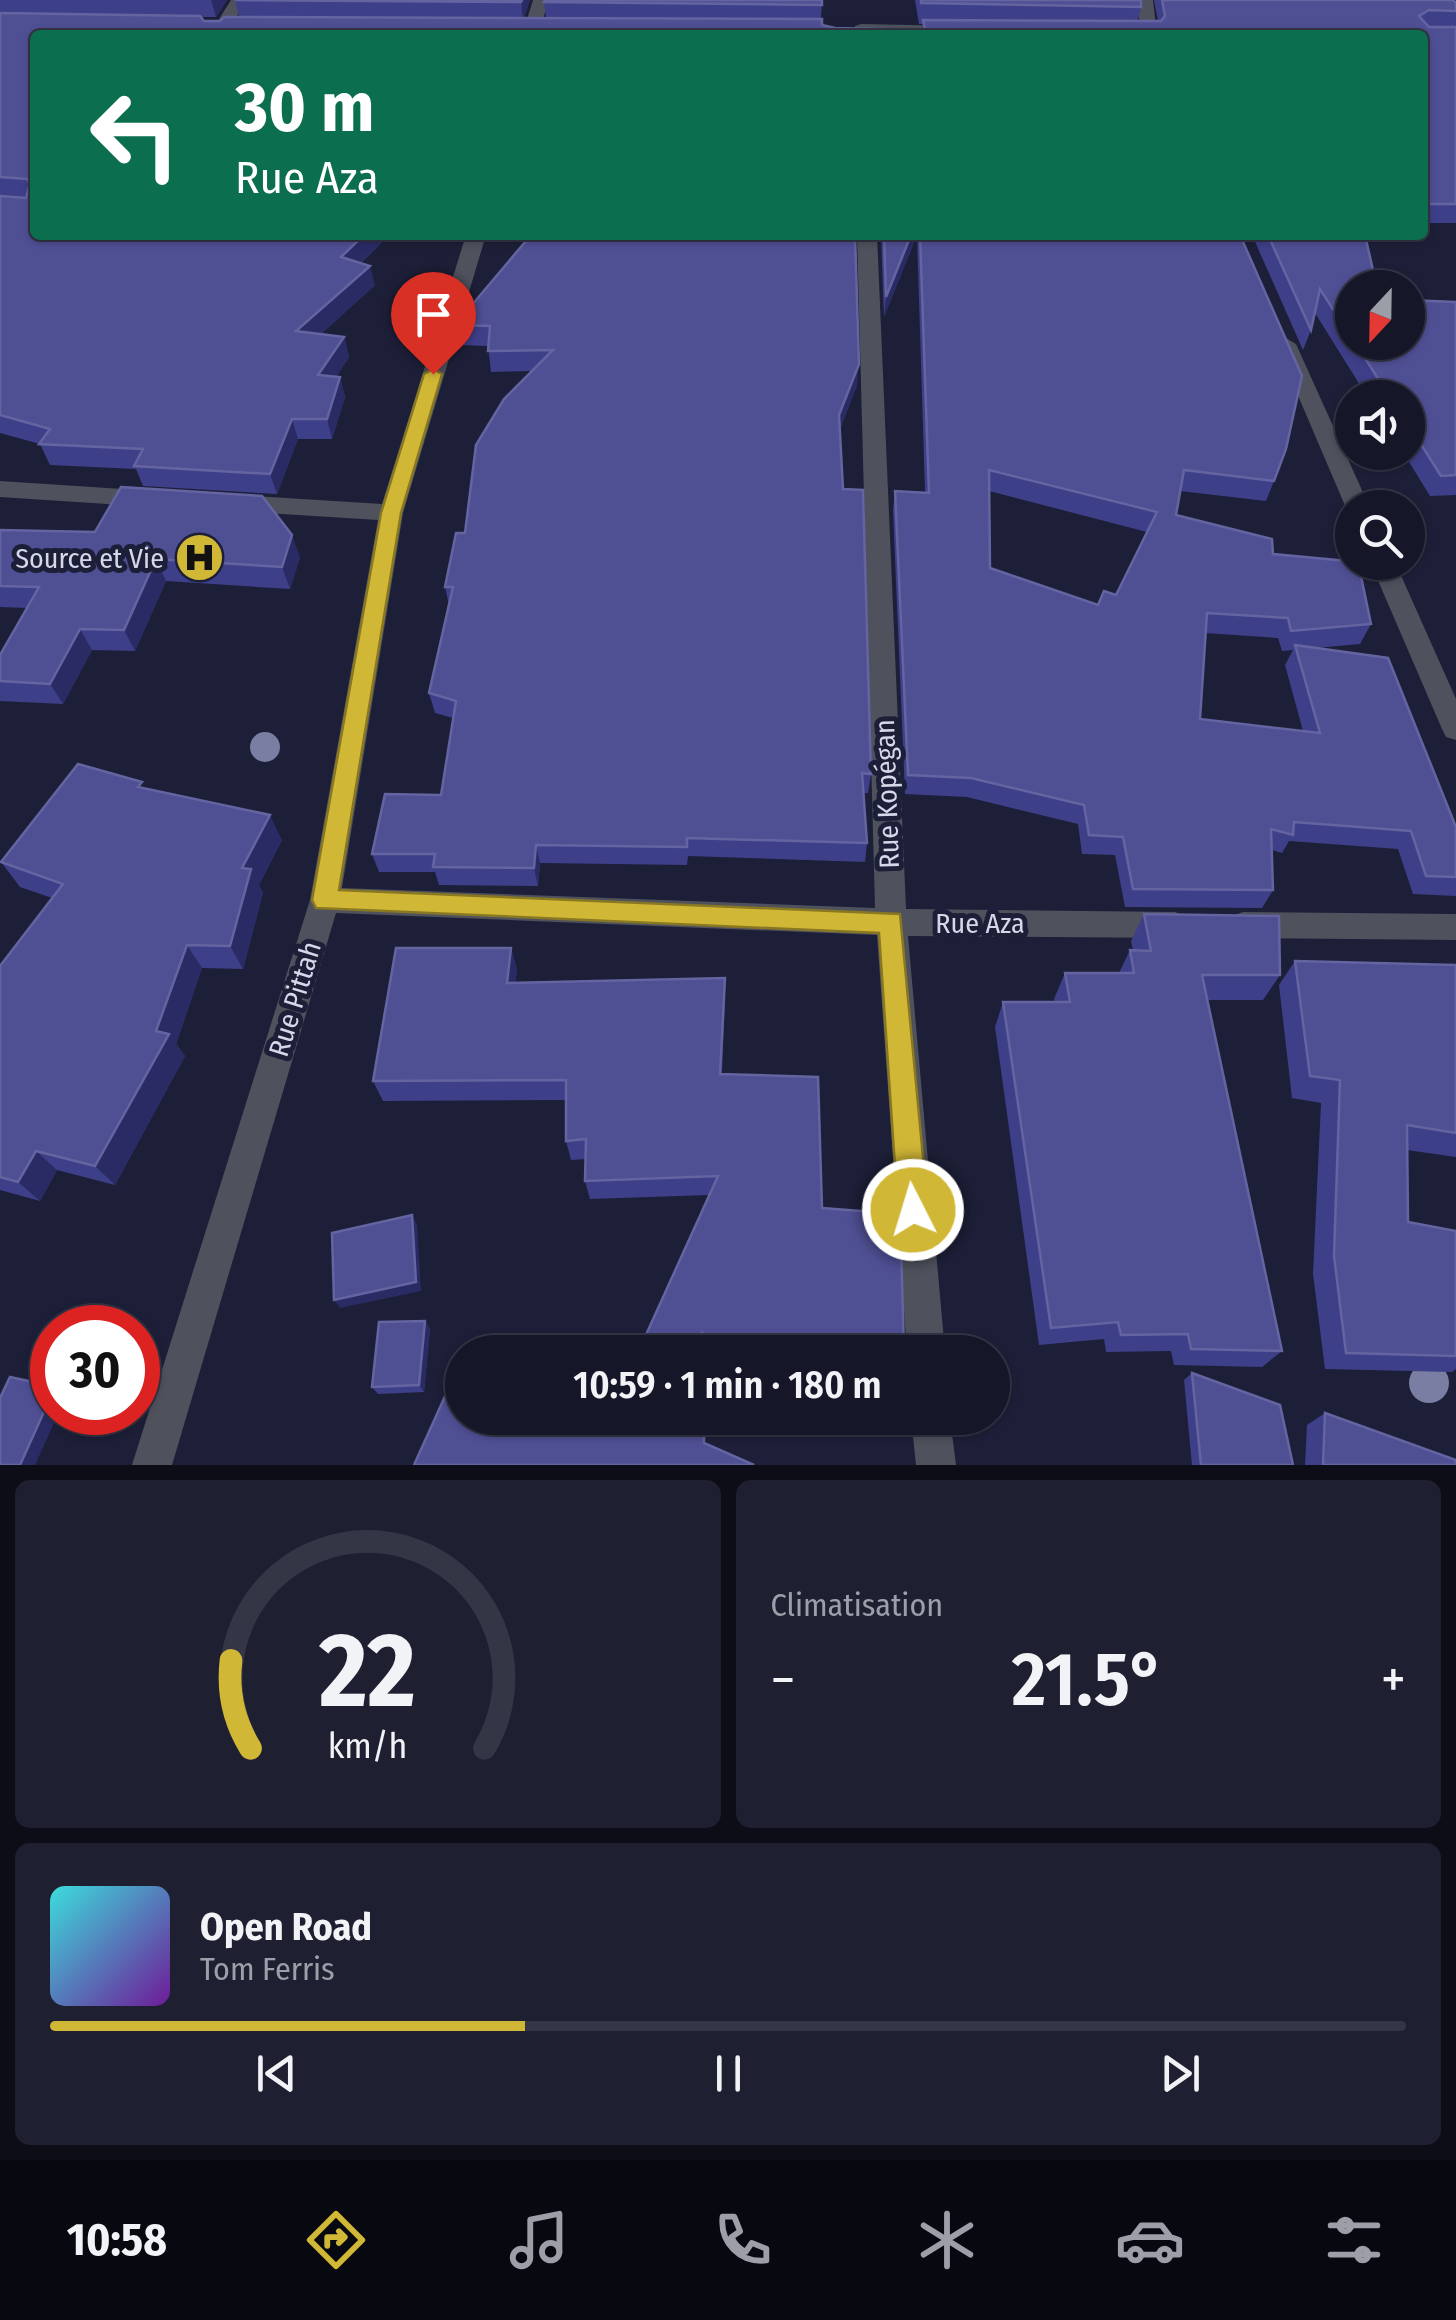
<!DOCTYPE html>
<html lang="fr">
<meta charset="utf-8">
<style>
body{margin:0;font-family:"Fira Sans Condensed",sans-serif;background:#1e2031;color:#f1f3f6;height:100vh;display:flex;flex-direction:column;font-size:38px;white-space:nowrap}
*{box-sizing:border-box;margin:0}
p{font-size:32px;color:#9d9fa8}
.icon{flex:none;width:55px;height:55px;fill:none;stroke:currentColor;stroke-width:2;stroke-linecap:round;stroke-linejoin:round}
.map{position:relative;height:1465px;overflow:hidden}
.drawer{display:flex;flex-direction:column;gap:15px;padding:15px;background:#0c0d17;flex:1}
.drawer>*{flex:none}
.banner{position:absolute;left:30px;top:30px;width:1398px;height:210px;border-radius:10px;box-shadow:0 2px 8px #0004,0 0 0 2px #343646;background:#0b6e4f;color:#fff;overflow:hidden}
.needle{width:65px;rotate:202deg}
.tools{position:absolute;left:1335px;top:270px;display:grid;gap:20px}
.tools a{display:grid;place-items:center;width:90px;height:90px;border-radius:50%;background:#151729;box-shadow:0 2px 8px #0004,0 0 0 2px #343646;font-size:50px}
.speed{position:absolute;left:30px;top:1305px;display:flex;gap:20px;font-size:50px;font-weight:700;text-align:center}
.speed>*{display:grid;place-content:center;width:130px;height:130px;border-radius:50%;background:#151729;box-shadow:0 2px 8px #0004,0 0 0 2px #343646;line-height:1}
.speed .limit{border:15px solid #d22;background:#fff;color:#111}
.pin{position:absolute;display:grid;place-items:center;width:85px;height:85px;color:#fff;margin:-102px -42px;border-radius:50% 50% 50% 0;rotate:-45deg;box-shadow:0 0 10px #0007}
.pin .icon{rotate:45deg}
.me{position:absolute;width:110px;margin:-55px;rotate:355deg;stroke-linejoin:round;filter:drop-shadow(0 0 8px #0008)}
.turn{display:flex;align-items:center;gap:35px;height:210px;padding:0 40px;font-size:45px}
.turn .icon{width:130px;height:130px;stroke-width:2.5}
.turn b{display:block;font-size:70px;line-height:85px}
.big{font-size:75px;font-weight:600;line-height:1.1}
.drawer .card{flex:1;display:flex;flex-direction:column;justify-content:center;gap:15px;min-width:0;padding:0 35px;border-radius:15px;background:#1e2031}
.drawer .dial{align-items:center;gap:0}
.dial svg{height:260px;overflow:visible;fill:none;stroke:#343646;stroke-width:7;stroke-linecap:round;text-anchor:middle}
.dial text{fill:#f1f3f6;stroke:none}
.song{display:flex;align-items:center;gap:30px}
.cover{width:120px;height:120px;border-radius:15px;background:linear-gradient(135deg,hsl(180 70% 55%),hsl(280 70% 35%))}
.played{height:10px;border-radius:5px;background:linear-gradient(90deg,#d1b736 35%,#343646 35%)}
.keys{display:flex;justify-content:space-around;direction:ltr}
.heat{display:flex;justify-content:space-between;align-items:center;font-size:55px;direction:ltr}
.drawer .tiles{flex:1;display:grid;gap:15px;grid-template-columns:1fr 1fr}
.card:last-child{grid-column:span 2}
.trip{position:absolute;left:445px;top:1335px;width:565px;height:100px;border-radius:50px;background:#151729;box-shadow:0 2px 8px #0004,0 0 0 2px #343646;font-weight:600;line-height:100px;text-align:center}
.dock{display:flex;height:160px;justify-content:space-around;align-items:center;background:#080910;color:#9d9fa8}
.dock .icon{width:70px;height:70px}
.dock .active{color:#d1b736}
.dock b{font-size:45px;color:#f1f3f6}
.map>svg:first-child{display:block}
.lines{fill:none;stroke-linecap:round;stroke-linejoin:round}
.minor{fill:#4f515d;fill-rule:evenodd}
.tree{fill:#797ea2}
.wall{fill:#3e3f89;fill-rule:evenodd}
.shaded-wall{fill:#2a2b64}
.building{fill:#4f4f94;stroke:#6464a1;stroke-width:2.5;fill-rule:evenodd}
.route{fill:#d1b736;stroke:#887723;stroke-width:2.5}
.labels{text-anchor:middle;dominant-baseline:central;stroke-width:10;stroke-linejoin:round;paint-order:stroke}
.poi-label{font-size:28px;fill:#d5d8e9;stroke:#1c1f37;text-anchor:end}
.street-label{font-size:28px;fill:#d5d8e9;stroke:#1c1f37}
</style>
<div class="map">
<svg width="1456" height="1465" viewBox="0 0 1456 1465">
<rect width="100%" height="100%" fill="#1c1f37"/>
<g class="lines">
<g class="minor">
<path d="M231,0h16l-22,35h-16z"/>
<path d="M533,0h16l-11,35h-16z"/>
<path d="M1137,0h16l4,35h-16z"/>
<path d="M861,24l97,2 8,5 -5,4 -106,-3v-6z"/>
<path d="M466,235h20l-83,278 -61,375 533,20 -18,-673h20l29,674 269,3 11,4 4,9 -4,9 -11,4 -267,-2 37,416h-38l-30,-417 -541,-22 -164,552h-40l178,-565 68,-380 -142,-9 -12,-8 12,-8 146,9z"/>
<path d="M1286,338l10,6 74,164h-18v6l-6,-6 -70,-164z"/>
<path d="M0,481l153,10 12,8 -12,8 -153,-10z"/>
<path d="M1370,562h25l61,137v41l-10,-3 -4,-8z"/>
<path d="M1243,912l213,2v26l-213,-2 -11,-4 -4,-9 4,-9z"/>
<path d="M911,1418h39l6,47h-40z"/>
</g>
</g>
<g class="tree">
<circle cx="265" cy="747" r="15"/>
<circle cx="1429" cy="1383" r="20"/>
</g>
<g class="wall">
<path d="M0,0h227l-11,17h-16l4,4h16l19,-4 -4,-17h295l-6,18h22l-2,-16 278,-2 -1,19 1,6 13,3 87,2 1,-6h-4l-4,-24h226v7l-3,13 20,1 -4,-21h299l3,11v212h-34v-188h-1387v200h354l-28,28 14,22 -54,49 23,3 5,20 -13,20h4l5,20 -13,42h-34l-21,55 -134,-8 -7,-17 -86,-4 -10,-21 -40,-11z"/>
<path d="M531,235l326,150 -17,44 3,60 28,285 -3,19h-5l4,50 -2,19 -177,-6 -1,9 -147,-2 -2,23 -99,-1 -4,-13h-56l-7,-18 69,-59 12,-77 -18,-5 -6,-20 20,-88 -4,-18 87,-216 -41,1 -3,-26 -29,-1 -4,-20z"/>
<path d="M881,235h36l-33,82z"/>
<path d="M917,235h323l34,246 -8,20 -86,-10 -4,24 97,39 98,70 -11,20 -44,4 140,179v69l-43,-2 -15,-45 -109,-8 -7,12 -10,-3 1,40 -11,18 -137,-1 -10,-52 -33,-1 -4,-30 -111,-27 -62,-3 -12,-283 2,-20 30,1zM989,491l158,41 -31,63 -18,10 -108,-37zM1205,633l73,5 4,13 11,-1 -8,15 18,66 -103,-12z"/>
<path d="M1252,235h113l-13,53v54h56l48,-40v193l-26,1 -27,-44h5v-54h-40l-53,-85 -4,17 -8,20z"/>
<path d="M0,530l300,27 -10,32 -124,-8 -31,70 -43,-1 -29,54 -63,-3v-46l27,-47 -27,-1z"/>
<path d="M146,788l136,52 -23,45 4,8 -20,76 -41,-1 -26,76 9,12 -70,129 -58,-15 -17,31 -40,-11v-224l52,-68 -32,-11 -19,-25z"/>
<path d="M1144,914l136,61 -17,25h-56l75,351 -20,16 -88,-2 -3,-14 -65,1 -2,-13 -65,6 -44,-318 8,-25h52l-1,-3 11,-26h54l11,-23h3l-2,-9z"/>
<path d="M511,948l6,22 -2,13 210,17 -3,74 100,134 82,140 -2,4 -150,-1 -1,1h-37l-11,-5 -63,1 69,-153 -119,4 -5,-18 1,-22 -15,1 -5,-19v-41l-183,1 -10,-20z"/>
<path d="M1295,961l161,4v192l-49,-7 1,72 48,9v138l-4,3 -127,-3 -12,-95 8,-171 -29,-5 -13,-113z"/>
<path d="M425,1321l5,8 -6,63 -46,2 -6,-7z"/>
<path d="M1192,1373l101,92h-101l-8,-85z"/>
<path d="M1325,1413l131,52h-151l2,-40z"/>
</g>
<g class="shaded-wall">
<path d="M211,0h16l-11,17z"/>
<path d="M522,0h8l-7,20 -2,-18z"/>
<path d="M364,235h25l-43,42 -5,-20z"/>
<path d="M911,235h6l-33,82 2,-20z"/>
<path d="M370,266l5,19 -73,66 -6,-20z"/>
<path d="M344,337l5,20 -25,38 -6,-20z"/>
<path d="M859,364l-2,21 -20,51 2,-21z"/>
<path d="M340,377l5,20 -13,42 -5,-20z"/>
<path d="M292,419l6,20 -21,55 -7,-20z"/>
<path d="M292,535l8,22 -10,32 -8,-22z"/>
<path d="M156,559l10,22 -31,70 -11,-21z"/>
<path d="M80,629l12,21 -29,54 -13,-20z"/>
<path d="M270,815l12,25 -23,45 4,8 -20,76 -13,-23 12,-78z"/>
<path d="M536,845l4,18 -2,23 -4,-18z"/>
<path d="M187,945l15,23 -26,76 9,12 -70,129 -20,-19 61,-135z"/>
<path d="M511,948l6,22 -4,35 -6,-22z"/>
<path d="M36,1151l21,19 -17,31 -22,-19z"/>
<path d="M412,1215l5,10 4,66 -81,17 -6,-8z"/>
<path d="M425,1321l5,8 -6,63 -5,-7z"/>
<path d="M753,1337l-2,15h-5z"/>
<path d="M52,1394v18h7l-24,53h-15z"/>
</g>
<g class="building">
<path d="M235,0h287l-1,2z"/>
<path d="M545,0h277v5l-278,-3z"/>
<path d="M921,0h220v7l-220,-4z"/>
<path d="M1162,0h291l3,3v8l-27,-1 -10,6 10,11h27v177h-34v-169h-1387v200h329l-23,22 29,9 -74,65 48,6 -26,38 22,2 -13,42h-35l-22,55 -136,-8 9,-17 -104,-5 11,-15 -50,-14v-219l26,2 4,-15 -3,-4 -27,-2v-164l200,3 4,5h16l4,-4 598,2v6l13,3 90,2 -2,-10 238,1 4,-5z"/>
<path d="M531,235h324l4,129 -20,51 4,74 20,1 8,284 -9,-1 5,70 -180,-5v9l-151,-2 -2,23 -101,-1 2,-13h-63l13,-60 56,1 15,-94 -27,-8 24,-106h-8l11,-54h9l11,-88 28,-46 49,-49 -65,1 2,-25 -35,-1z"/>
<path d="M884,235h27l-25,62z"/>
<path d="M920,235h320l62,141 -16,73 -12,32 -90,-11 -8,45 96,24 1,15 85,8 13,62 -80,7 -3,-13 -81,-5 -7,106 120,14 -25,-88 93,13 68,169v50l-30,-1 -15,-45 -117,-9 -1,13 -22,-6 2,61 -140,-1 -10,-52 -34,-2 -5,-30 -113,-27 -63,-3 -13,-284 34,2zM989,470l168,42 -41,83 -12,-4 -6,14 -108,-37z"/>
<path d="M1268,235h97l12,53h-25v51l-32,-50 -9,41z"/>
<path d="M1408,300l48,2v173l-15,1 -33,-52v-26h-18l-35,-56h53z"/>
<path d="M121,487l141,9 30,39 -10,32 -126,-8 -32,71 -44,-1 -30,55 -50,-3v-26l39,-68 -39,-1v-56l95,2z"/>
<path d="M78,764l64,18 -4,5 132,28 -28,53 9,1 -21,77 -43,-1 -31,86 13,3 -74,132 -59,-15 -18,31 -18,-5v-211l63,-82 -62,-22z"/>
<path d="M1144,914l135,2 1,59h-78l80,376 -91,-2 -3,-15 -67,1 -3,-13 -67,6 -48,-326h67l-5,-29h69l-4,-23 21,1z"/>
<path d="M396,948h115l-4,35 218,-5 -5,96 98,3 4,131 78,6 4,134 -151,-11 -7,15h-2l-42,-19v19h-126v-2l64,-2 78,-172 -133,5 1,-42 -20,2v-61l-193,1z"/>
<path d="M1295,961l161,4v168l-49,-8 1,97 48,9v125l-110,-3 -12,-97 6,-176 -30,-4z"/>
<path d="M412,1215l4,67 -82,18 -2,-67z"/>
<path d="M425,1321l-6,64 -47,2 7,-65z"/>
<path d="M1192,1373l88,32 13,60h-92z"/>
<path d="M10,1377l42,9v8l-32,71h-20v-67z"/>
<path d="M451,1383l11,3v32h98l14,4v-4h130v25l50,22h-340z"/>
<path d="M1325,1413l131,47v5h-133z"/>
</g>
<path class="route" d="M433,369l9,5 -41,139 -62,377 561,24 28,296 -5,10 -10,4 -10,-4 -5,-10 -19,-277 -563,-25 -4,-8 69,-387 43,-139z"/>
<defs>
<symbol id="hospital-disc" viewBox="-11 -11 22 22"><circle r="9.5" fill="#d1b736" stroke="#1c1f37"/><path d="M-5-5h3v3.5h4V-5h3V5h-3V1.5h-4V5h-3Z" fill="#111"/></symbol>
</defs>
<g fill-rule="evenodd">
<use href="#hospital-disc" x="172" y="530" width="55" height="55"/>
</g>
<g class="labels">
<g class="poi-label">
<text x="164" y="558">Source et Vie</text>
</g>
<g class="street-label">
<text transform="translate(887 794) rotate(-92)">Rue Kopégan</text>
<text x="980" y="923">Rue Aza</text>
<text transform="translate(295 999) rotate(-73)">Rue Pittah</text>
</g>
</g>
</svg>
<div class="tools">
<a><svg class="needle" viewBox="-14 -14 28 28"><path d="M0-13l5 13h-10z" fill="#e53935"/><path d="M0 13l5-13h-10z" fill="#9d9fa8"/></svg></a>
<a><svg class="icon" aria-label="sound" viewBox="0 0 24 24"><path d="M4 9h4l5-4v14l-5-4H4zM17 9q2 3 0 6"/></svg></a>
<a><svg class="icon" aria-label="search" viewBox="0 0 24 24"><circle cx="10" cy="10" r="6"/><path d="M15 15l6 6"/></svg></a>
</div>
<div class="speed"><div class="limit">30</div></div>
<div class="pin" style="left:433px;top:374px;background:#d93025"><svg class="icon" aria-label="arrive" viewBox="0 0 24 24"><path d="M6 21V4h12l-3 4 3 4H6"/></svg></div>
<svg class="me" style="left:913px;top:1210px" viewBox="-20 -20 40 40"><circle r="17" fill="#d1b736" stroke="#fff" stroke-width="3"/><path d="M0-11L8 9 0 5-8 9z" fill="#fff"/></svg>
<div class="trip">10:59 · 1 min · 180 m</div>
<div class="banner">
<div class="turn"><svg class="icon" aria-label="left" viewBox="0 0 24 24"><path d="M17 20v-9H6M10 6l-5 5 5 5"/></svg><div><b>30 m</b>Rue Aza</div></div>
</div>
</div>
<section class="drawer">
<div class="tiles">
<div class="card dial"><svg viewBox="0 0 100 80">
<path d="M14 69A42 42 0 1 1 86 69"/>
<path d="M14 69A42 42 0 0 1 8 42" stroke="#d1b736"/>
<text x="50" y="56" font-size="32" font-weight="700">22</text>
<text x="50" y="72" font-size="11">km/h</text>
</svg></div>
<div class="card"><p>Climatisation</p>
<div class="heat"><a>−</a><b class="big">21.5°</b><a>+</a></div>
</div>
<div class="card">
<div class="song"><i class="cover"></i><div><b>Open Road</b><p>Tom Ferris</p></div></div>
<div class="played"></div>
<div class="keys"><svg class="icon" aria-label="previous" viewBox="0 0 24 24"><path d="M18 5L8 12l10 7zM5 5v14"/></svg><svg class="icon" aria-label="pause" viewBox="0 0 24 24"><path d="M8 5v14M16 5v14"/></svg><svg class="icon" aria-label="next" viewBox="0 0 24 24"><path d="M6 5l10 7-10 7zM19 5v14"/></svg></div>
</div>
</div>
</section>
<nav class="dock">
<b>10:58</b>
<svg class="icon active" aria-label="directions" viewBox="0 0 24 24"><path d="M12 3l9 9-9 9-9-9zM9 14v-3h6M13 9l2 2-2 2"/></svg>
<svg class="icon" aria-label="music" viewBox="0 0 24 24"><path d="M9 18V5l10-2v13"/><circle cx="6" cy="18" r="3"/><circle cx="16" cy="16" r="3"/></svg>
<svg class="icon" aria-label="phone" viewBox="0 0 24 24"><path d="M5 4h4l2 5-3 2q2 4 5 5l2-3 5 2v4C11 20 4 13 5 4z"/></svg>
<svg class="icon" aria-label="climate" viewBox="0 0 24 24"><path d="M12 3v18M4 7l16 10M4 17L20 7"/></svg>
<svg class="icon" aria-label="car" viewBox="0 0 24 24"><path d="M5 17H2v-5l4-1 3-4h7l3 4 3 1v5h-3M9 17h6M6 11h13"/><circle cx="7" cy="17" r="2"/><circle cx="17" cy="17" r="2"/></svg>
<svg class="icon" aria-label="filters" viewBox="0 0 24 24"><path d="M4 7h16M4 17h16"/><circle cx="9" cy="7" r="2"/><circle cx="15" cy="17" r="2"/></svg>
</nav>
